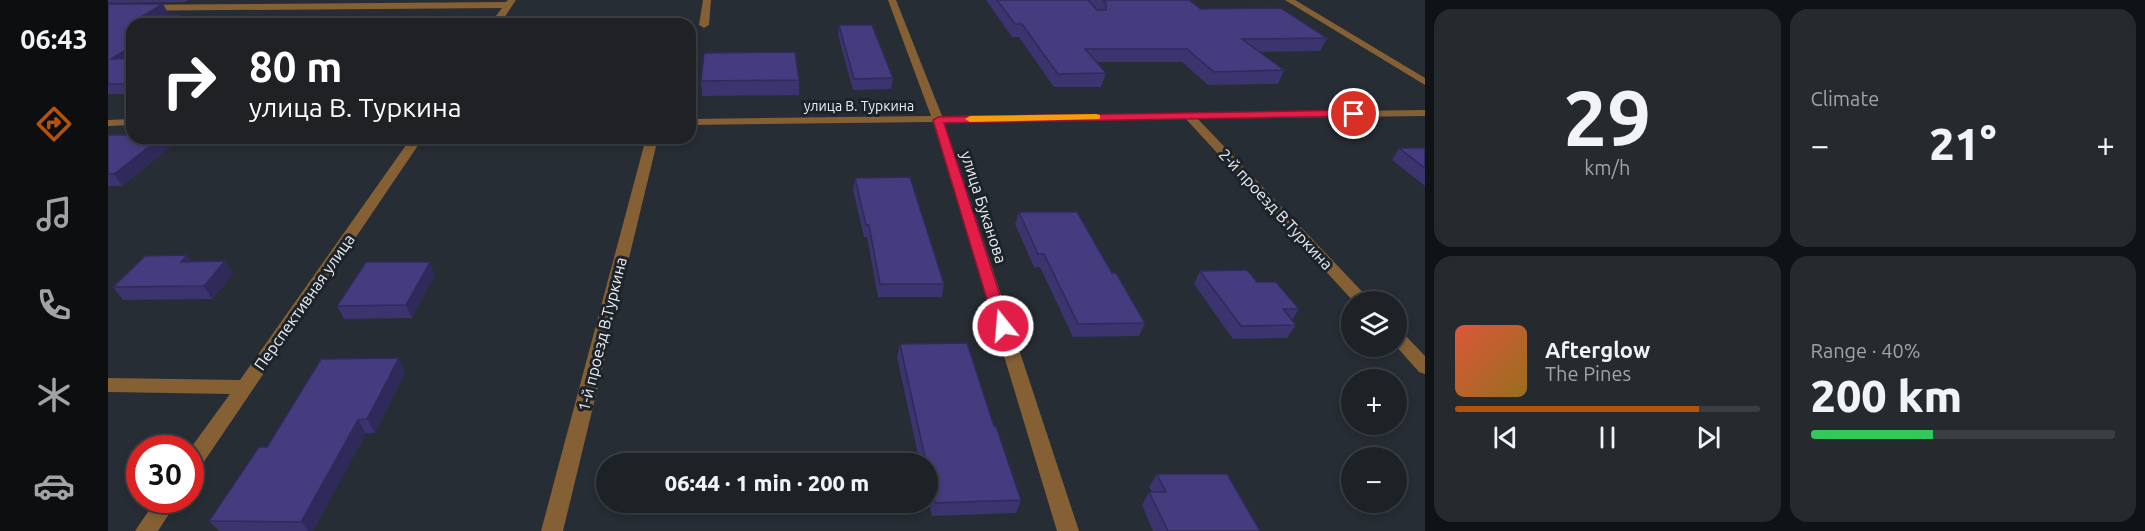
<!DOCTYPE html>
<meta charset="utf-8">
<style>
body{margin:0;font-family:Ubuntu,sans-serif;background:#252a2f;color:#f1f3f6;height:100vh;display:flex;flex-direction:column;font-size:22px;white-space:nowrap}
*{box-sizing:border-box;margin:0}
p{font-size:20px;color:#a0a4a7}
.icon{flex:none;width:33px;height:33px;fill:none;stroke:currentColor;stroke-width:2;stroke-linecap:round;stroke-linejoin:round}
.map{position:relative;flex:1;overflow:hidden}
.panel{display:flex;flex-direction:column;gap:9px;padding:9px;background:#101315;width:720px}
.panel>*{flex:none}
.banner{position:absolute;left:18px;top:18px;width:570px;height:126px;border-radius:18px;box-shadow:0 3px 9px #0003,0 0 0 2px #3b3f44;background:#202124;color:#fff;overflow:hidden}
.controls{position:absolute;left:1233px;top:291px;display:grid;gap:12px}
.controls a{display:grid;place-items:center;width:66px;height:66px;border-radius:50%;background:#1d2227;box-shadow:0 3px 9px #0003,0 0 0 2px #3b3f44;font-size:30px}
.speed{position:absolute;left:18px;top:435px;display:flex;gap:12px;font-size:30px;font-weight:700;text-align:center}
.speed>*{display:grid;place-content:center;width:78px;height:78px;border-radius:50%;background:#1d2227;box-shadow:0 3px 9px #0003,0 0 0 2px #3b3f44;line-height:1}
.speed .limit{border:9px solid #d22;background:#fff;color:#111}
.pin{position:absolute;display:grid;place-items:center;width:51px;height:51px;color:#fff;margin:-26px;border:3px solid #fff;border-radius:50%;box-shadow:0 2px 6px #0007}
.me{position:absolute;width:66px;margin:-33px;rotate:343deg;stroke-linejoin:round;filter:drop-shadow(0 0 4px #0008)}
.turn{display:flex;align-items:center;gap:21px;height:126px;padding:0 24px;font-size:27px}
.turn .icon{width:78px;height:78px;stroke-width:2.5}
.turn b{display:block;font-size:42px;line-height:51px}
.big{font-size:45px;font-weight:800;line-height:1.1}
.panel .tile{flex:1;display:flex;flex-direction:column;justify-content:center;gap:9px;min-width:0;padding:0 21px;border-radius:18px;background:#252a2f}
.panel .dial{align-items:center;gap:0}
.dial b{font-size:78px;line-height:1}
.song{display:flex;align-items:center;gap:18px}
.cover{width:72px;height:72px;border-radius:9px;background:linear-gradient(135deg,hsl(10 70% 55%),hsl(40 70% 35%))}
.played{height:6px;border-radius:3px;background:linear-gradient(90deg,#b45309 80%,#3b3f44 80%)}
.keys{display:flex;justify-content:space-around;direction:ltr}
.heat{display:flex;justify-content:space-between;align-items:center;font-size:33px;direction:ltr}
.charge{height:9px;border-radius:4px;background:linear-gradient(90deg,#34c759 40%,#3b3f44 0)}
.panel .tiles{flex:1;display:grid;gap:9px;grid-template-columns:repeat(2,1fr)}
.trip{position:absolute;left:488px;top:453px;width:342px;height:60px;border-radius:30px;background:#1d2227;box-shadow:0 3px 9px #0003,0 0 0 2px #3b3f44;font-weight:800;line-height:60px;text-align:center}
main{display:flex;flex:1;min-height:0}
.dock{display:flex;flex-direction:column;width:108px;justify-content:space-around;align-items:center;background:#0c0e10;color:#a0a4a7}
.dock .icon{width:42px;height:42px}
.dock .active{color:#b45309}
.dock b{font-size:27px;color:#f1f3f6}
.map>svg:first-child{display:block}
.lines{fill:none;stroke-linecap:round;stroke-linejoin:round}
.street{fill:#856035;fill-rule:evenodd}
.wall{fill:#3b346e}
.shaded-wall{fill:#302a5a}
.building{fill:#453c80;stroke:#302a5a;stroke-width:1.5}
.route{fill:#e11d48;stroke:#92132f;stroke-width:1.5}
.slow{fill:#f59e0b}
.labels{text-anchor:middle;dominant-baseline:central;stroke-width:6;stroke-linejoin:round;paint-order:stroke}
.far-street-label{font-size:14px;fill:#ebeff3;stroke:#1d232a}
.street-label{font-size:16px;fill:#ebeff3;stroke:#1d232a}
</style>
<main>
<nav class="dock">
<b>06:43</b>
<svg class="icon active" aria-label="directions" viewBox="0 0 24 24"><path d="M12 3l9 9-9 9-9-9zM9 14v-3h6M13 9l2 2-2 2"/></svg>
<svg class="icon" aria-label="music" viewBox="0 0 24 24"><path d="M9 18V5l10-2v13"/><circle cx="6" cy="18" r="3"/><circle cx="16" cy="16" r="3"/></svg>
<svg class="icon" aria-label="phone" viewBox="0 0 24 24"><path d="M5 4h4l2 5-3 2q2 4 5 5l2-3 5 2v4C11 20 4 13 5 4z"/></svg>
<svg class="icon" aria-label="climate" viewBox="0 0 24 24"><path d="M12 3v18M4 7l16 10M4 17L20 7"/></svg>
<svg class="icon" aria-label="car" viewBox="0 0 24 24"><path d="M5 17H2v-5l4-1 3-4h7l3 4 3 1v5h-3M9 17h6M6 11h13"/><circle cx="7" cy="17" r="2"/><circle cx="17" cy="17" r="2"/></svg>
</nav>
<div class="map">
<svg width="1317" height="531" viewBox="0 0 1317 531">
<rect width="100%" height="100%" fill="#272d34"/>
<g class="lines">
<g class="street">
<path d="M400,0h8l-16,24h-10l12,-16 -394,3v-6l398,-3z"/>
<path d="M595,0h8l-2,25 -5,3 -5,-3z"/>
<path d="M780,0h8l46,116 483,-6v6l-227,3 174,183h-18l-168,-183 -242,3 135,409h-22l-124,-409 -243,3v-6l241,-3z"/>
<path d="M1177,0h10l130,78v7z"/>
<path d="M24,119v6l-24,1v-6z"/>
<path d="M303,138h12l-226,334 -7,2v-25l40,-55 -122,-2v-14l132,2z"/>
<path d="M538,138h12l-95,393h-22z"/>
<path d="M1288,330l6,2 23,24v18l-6,-2 -23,-26z"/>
<path d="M48,500h22l-20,31h-23z"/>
</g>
</g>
<g class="wall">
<path d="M0,0h81l-4,2 -77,1z"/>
<path d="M878,0h102l9,10 -9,-10h101l12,9 126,29 -7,13 -61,1 25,18 -6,14 -70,1 -26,-23h-86l10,11 -5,14h-47l-35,-50h-7z"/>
<path d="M0,4h55l5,9 -4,2h18l4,9h-54v70h-24z"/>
<path d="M731,25l54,53 -2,11 -38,1 -15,-55z"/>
<path d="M691,80v15l-97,1 -1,-15z"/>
<path d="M0,135l62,12 -48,39h-14z"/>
<path d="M1291,148h26v38l-33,-26z"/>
<path d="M747,178l89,106 -2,13h-64l-11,-60h-3l-11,-47z"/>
<path d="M911,212l93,61 33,50 -6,13 -66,1 -33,-70h-6l-19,-43z"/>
<path d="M79,255l5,7 33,-1 8,13 -21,25 -89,1 -10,-13z"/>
<path d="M1092,271l57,11 42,27 -7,11 4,5 -9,13 -54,1 -39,-55z"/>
<path d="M327,275l-23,43 -68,1 -7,-13z"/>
<path d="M792,344l94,82 27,74 -5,13 -84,3 -5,-22v-30h-7l-23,-107z"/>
<path d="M297,372l-30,61h-9l-53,98h-94l-10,-10 58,-74z"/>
<path d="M1049,474l103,57h-107l-11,-26 7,-13h3l-3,-5z"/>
</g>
<g class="shaded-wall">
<path d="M55,4l5,9 -18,11 -6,-9z"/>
<path d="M74,15l4,9h-19z"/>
<path d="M24,46v13h-21z"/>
<path d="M52,138h5l5,9 -48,39 -8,-12z"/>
<path d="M79,255l9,13 -15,-6z"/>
<path d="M117,261l8,13 -21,25 -8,-13z"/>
<path d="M322,262l5,13 -23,43 -6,-13z"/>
<path d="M291,358l6,14 -30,61 -8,-14z"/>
<path d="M250,420l8,13 -53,98h-5l-7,-9z"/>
</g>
<g class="building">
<path d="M889,0h91l9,10h9v-7l-3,-3h86l12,9 80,-1 46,30 -85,1 42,31 -70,2 -27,-23h-102l21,24 -48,1 -36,-50h-7z"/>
<path d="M0,4h55l-19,11h38l-15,9h-35v22l-21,13 21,-1v26h-24z"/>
<path d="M731,25h33l21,53 -39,1z"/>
<path d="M687,52l4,28 -98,1 3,-28z"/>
<path d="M0,135h24v3h28l-46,36h-6z"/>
<path d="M1291,148h26v20z"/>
<path d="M802,177l34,107h-64l-11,-59h-3l-11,-47z"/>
<path d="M911,212h58l35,61h4l29,50 -67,1 -34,-70h-6z"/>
<path d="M79,255l-6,7 44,-1 -21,25 -91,1 32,-31z"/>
<path d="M258,262h64l-24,43 -69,1z"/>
<path d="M1139,270l10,12h19l23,27h-16l13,16 -55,1 -41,-55z"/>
<path d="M859,343l27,83h2l25,74 -86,3 -35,-159z"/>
<path d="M291,358l-32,61 -9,1 -57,102 -92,-1 50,-74h8l54,-88z"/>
<path d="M1049,474h70l33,57h-92l-19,-39h17z"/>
</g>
<path class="route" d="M1246,110l4,1v5l-414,7 66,203 -7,5 -8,-5 -62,-206 5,-3z"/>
<path class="slow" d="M988,114l4,1v4l-130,3 -5,-3 5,-3z"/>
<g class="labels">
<g class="far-street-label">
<text x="751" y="106">улица В. Туркина</text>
</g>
<g class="street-label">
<text transform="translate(876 207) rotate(72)">улица Буканова</text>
<text transform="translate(1168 209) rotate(47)">2-й проезд В.Туркина</text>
<text transform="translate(196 302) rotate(-55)">Перспективная улица</text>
<text transform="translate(494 334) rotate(-76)">1-й проезд В.Туркина</text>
</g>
</g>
</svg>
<div class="controls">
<a><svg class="icon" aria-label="layers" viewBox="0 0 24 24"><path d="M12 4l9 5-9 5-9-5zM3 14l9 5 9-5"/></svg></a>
<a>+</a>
<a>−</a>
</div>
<div class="speed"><div class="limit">30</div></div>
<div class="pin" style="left:1246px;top:114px;background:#d93025"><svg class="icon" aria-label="arrive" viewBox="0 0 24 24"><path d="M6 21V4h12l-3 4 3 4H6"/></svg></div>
<svg class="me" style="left:895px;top:326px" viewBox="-20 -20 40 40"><circle r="17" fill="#e11d48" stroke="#fff" stroke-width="3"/><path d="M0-11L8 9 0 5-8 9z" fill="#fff"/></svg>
<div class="trip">06:44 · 1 min · 200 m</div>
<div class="banner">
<div class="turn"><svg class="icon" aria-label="right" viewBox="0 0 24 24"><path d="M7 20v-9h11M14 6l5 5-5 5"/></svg><div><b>80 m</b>улица В. Туркина</div></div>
</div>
</div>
<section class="panel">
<div class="tiles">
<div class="tile dial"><b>29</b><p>km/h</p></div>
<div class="tile"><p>Climate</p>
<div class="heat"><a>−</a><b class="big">21°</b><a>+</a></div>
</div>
<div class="tile">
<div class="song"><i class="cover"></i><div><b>Afterglow</b><p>The Pines</p></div></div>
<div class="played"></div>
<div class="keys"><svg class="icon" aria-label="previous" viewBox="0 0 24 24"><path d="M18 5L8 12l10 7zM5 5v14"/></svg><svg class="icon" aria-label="pause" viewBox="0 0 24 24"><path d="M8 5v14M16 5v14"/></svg><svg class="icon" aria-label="next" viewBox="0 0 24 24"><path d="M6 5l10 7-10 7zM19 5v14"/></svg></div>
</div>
<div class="tile"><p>Range · 40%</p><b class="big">200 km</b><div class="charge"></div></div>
</div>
</section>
</main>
